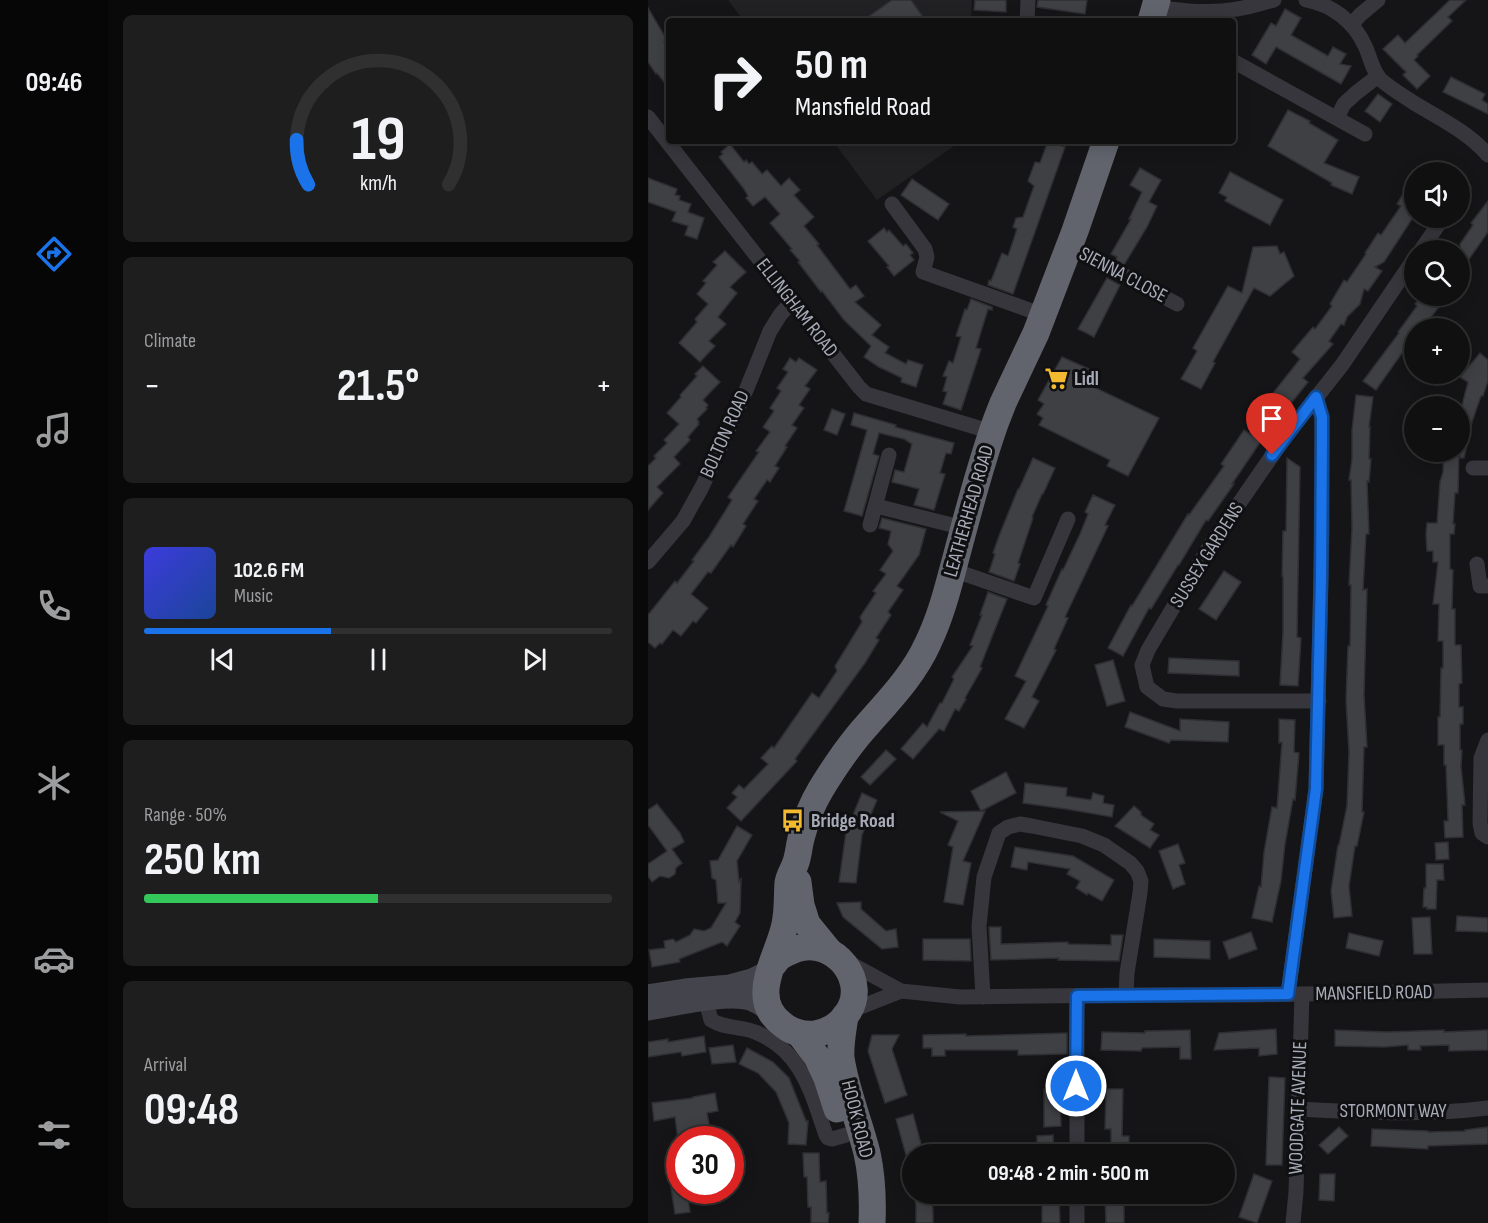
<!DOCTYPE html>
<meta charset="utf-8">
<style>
body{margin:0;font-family:"Sofia Sans Condensed",sans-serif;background:#1e1e1f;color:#f1f3f6;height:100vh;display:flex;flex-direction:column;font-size:22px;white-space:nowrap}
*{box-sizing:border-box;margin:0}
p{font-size:20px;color:#9c9d9f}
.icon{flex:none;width:33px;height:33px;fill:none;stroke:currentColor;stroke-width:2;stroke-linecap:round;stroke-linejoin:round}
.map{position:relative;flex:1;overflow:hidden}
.details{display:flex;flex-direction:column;gap:15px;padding:15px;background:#090909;width:540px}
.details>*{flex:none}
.top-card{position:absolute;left:18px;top:18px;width:570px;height:126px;border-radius:6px;box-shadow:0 3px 15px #0003,0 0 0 2px #303031;background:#101011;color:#f1f3f6;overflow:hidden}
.fabs{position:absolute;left:756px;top:162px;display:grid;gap:12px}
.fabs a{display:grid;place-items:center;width:66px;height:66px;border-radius:50%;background:#101011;box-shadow:0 3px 15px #0003,0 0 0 2px #303031;font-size:30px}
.speed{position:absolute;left:18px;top:1126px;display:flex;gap:12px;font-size:30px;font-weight:700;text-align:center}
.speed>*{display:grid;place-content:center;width:78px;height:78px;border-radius:50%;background:#101011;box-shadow:0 3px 15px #0003,0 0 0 2px #303031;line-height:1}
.speed .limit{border:9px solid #d22;background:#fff;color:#111}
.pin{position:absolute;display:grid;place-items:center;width:51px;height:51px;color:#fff;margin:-62px -26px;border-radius:50% 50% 50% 0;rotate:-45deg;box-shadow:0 0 6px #0007}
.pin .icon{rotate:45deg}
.me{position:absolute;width:66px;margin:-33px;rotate:0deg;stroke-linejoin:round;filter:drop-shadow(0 0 4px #0008)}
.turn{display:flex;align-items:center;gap:21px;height:126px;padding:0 30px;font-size:27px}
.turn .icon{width:78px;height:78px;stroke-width:2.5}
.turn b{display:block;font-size:42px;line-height:51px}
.big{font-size:45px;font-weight:700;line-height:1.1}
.details .tile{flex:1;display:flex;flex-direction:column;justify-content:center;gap:9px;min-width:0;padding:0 21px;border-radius:9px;background:#1e1e1f}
.details .dial{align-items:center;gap:0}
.dial svg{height:156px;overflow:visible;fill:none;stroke:#303031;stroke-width:7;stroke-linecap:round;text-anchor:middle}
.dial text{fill:#f1f3f6;stroke:none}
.song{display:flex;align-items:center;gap:18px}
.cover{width:72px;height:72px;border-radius:9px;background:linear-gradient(135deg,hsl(240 70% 55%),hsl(220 70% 35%))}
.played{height:6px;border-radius:3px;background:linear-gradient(90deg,#1a73e8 40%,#303031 40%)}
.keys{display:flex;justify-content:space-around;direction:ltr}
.heat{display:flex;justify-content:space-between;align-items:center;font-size:33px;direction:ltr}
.charge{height:9px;border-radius:4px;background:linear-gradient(90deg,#34c759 50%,#303031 0)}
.trip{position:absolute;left:254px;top:1144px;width:333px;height:60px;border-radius:30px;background:#101011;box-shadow:0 3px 15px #0003,0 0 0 2px #303031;font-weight:700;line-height:60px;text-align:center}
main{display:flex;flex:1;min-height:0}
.dock{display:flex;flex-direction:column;width:108px;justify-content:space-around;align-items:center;background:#060607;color:#9c9d9f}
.dock .icon{width:42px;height:42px}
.dock .current{color:#1a73e8}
.dock b{font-size:27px;color:#f1f3f6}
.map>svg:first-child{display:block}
.built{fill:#212124}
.building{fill:#3f4044;stroke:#2f2f33;stroke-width:1.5}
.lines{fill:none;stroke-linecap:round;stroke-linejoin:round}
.street{stroke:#36363c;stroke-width:15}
.secondary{stroke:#44454c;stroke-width:21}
.highway{stroke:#62646d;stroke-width:27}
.route-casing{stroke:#114b97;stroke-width:15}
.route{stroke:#1a73e8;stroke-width:10}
.labels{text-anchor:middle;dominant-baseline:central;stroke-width:6;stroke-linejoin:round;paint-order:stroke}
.street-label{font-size:20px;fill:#a6abb7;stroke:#101012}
.poi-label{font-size:20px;font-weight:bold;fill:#a6abb7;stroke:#101012;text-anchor:start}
</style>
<main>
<nav class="dock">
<b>09:46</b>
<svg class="icon current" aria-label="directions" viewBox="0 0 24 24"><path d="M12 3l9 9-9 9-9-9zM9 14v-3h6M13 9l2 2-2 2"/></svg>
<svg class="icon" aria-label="music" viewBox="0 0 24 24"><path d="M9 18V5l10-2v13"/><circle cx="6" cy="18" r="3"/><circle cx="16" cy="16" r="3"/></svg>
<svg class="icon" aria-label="phone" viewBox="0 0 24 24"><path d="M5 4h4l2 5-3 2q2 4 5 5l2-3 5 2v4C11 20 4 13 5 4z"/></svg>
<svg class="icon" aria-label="climate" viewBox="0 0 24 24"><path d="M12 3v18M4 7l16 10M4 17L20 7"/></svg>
<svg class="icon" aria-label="car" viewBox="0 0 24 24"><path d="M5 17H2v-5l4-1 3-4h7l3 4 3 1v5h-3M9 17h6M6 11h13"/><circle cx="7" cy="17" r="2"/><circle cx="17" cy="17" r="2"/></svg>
<svg class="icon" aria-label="filters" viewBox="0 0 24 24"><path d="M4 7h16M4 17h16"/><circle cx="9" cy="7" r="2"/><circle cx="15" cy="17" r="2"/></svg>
</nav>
<section class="details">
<div class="tile dial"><svg viewBox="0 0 100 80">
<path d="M14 69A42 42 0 1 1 86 69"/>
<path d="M14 69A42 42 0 0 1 8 46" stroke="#1a73e8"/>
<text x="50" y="56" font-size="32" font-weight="700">19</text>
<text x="50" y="72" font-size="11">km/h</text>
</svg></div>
<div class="tile"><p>Climate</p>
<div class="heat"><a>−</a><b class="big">21.5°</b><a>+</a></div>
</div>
<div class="tile">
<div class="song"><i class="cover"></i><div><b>102.6 FM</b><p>Music</p></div></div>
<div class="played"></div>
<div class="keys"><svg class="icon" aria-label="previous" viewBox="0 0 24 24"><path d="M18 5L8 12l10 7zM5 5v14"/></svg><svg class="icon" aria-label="pause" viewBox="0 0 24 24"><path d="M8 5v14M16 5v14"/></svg><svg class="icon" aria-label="next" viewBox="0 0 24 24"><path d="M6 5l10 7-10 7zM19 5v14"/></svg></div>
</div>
<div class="tile"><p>Range · 50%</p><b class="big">250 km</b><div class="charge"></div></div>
<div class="tile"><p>Arrival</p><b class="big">09:48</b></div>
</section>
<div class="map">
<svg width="840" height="1223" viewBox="0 0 840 1223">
<rect width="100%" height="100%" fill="#151517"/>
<g class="built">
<path d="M80,0h244l-1,21h-227z"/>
<path d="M185,141h128l-84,59z"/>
</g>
<g class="building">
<path d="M244,0h19l15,21h-64z"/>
<path d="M327,0h31v12l-32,-2z"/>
<path d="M390,0h49l-2,14 -48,-7z"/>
<path d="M802,0h16l-18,17 4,4 -35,34 1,1 -4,4 16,16 -13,13 -14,-14 3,-3 -23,-23 15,-14 7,8z"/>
<path d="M0,8l19,32 -3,2 5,8v38l-12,-15 -1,1 -8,-12z"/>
<path d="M637,9l16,9 -10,17 37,21 5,-9 13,7 -6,10 11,2 -10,18 -65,-37 -10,17 -14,-9 19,-32 5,3z"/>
<path d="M803,77l34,17 -3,6 6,4v10l-45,-22z"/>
<path d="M730,94l14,10 -12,18 -15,-11z"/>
<path d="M640,110l22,11 -1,2 29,17 -14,23 35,14 -7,17 -21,-9 1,-2 -64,-37z"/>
<path d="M400,141l17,6 -52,147 -25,-9 1,-5 2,1 11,-28 6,3 9,-27 -4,-2 3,-9 7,-1 11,-31 -6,-5 7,-19 5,1z"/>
<path d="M82,144l14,18 2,-2 3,4 3,-2 10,12 5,-4 14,16 8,-8 11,12 -6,5 20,22 -10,9 15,18 -2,1 33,44 6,-4 8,11 -9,6 26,23 -9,10 17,12 -4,6 21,11 2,-4 15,5 -7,22 -15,-5 1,-4 -23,-11 -15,-10 7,-11 -27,-26 -22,-29 -1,1 -23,-30 2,-1 -10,-11 2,-1 -22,-26 10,-9 -15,-17 -12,9 -7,-8 2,-2 -4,-7 -25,-32 4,-3 -2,-2z"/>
<path d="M492,168l21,12 -12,22 8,4 -10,21 -23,38 -8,-5 1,-3 -6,-3 20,-35h-2l13,-27 -12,-7z"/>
<path d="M582,172l53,28 -13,25 -45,-24 2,-4 -8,-4z"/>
<path d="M766,176v40l-30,46 -9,5 7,4 -14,20 -4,-2 -4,15 -13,13 -3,8 -3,-1 -12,17 4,3 -30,34 5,4 -32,40v5l-18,-15 42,-53 -8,-7 21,-25 2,2 17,-23 -2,-2 14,-24 3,2 19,-28 -1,-1 13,-20 3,2 20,-29 -4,-2z"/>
<path d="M0,178l29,11 -2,6 5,1 -1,4 12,4 -3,8 16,6 -7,21 -12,-4 3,-9 -16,-5 4,-9 -28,-10z"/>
<path d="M264,179l37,25 -11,16 -37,-25z"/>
<path d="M840,201v31l-28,40v-28l13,-19 -2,-2z"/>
<path d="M236,228l3,4 2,-2 14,16 3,-2 7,9 -3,2 4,5 -20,16 -7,-9 2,-1 -21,-25z"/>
<path d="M629,246l3,8 4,-2 10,24 -24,20 -16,-8 -41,74 2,1 -14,26 -20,-10 16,-28 -4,-3 35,-62 14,7 11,-46z"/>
<path d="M77,251l21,21 -16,15 7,6 -19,24 8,7 -17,17 6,5 -15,16 -21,-19 18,-21 -2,-3 13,-15 -11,-10 9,-11 -3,-2 14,-16 -4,-3z"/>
<path d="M459,278l13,7 -26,52 -16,-8z"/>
<path d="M774,296h25l-24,32h-9v8l-38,54 -13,-9 36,-48 -1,-1 19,-26 -2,-2z"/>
<path d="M323,299l21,8v3l-4,-1 -12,39 5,1 -20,61 -18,-6 4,-12 -4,-1 4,-14 -4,-1 6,-15 4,2 8,-26 -5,-1 9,-27 2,1z"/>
<path d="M832,353l8,7v21l-5,15h-2l-9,26 -8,36h-4v-45l8,-31 -8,-5z"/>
<path d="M414,357l27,12 -6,13 76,36 -31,58 -21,-10 3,-6 -71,-35 4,-7 -6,-4 7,-10 -6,-4z"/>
<path d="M142,358l6,4 3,-4 18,12 -12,16 5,3 -11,16 5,3 -12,17 5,3 -12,18 2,1 -12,19 4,2 -9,14 -3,-2 -13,19 4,2 -15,23 3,2 -13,21 -2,-2 -20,28 -3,-1 -17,22 17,14 -12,15 -3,-2 -12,15 -8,-6 -11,14 -2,-1 -5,5 -7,-6v-27l27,-34 2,2 17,-22 -2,-1 17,-23 23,-37 -4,-3 31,-45 -3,-1 14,-19 -7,-5 11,-16 -4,-3 11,-17 -4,-3 11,-16 -5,-3z"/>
<path d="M55,366l17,16 -17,18 5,5 -2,3 1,1 -10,10 2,3 -1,1 1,1 -11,13 2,3 -16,17 6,7 -23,23 6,6 -15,17v-44l8,-8 -2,-2 13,-13 -3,-3 15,-16 -12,-11 14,-16 -1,-2 17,-19 -2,-2z"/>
<path d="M708,395l17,2 -4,30h1l-1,32h2l-2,23 -2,-1 2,53h-3l-3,56 4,-1 -3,106 3,52h-3l-2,65h2l-7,34h-2l-6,40 3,30 -18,2 -3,-27 7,-46h1l8,-39 2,-54 -3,-52 2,-54h2l1,-61h-2l3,-57 -1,-48h-2l3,-21v-29z"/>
<path d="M184,409l13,5 -8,21 -13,-5z"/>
<path d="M206,413l42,12 -1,2 59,16 -3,11 -5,-1 -6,20 5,1 -11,36 -20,-5 5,-16 -27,-7 3,-12 9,2 8,-28 -8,-5 -25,-6 -6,21 6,2 -17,60 -18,-5 23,-81 -16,-5z"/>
<path d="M596,430l17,11 -29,43h2l-26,37 -2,-1 -27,45h-1l-27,44 -2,-1 -26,48 -15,-8 23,-43 1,1 56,-92 1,1 35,-49 -3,-2z"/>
<path d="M796,452h15l-1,41h-3l-2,31h2l-1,10h-4v35l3,1 -1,39h3v36h6l1,38 -3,1v23h4v17h-3v26h2l-1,16 4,39h-3l1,32 -18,1 -1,-17h4l-2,-56h-2v-20h-6v-28h2l1,-49h2v-27h-5l1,-37h-6l5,-42h-5v-11h-6l-1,-17 1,-11h10l3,-41 3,-10z"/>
<path d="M385,458l22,10 -12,26h-1l-10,23 1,1 -15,45 2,1 -6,17 -25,-9 6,-18 -2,-1 6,-17 19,-47h1z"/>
<path d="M639,458l13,9 -3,170 4,1 -3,48 -18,-1 3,-53v-56h-1l1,-45h3z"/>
<path d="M445,495l22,10 -10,20 3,1 -43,91 3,1 -14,31 2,1 -24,47 7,4 -15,27 -19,-9 21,-38 -11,-5 33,-70 -2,-1 16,-36 1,1 17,-36 8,-20 -3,-2z"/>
<path d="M234,518l44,11 -7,26 -22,31 6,4 -15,22 3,3 -15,23 3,2 -14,23 -70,96 2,2 -56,60 -14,-13 10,-11 -5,-4 7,-8 5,4 24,-25 -7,-6 11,-12 2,2 38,-55 7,5 18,-27 -2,-5 27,-44 -2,-5 16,-24 -3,-2 13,-17 -6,-4 13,-19 -5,-7 3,-13 -12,-3z"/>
<path d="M576,571l17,11 -25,38 -17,-11z"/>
<path d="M340,592l19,7 -27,68 2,1 -17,30 1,1 -7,12 -4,-2 -11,22 -5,-2 -26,30 -12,-10 22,-26 4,4 13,-24h2l12,-24 -2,-2 21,-31 -3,-1 12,-30h-2z"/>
<path d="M521,658l70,3v15l-71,-3z"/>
<path d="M465,660l12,41 -18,5 -12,-41z"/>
<path d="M482,712l50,19v-12l49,3 -1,20 -57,-2 -2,3 -44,-16z"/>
<path d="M631,719l16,1 -1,32 5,1 -4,47 -2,-1 -8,45 -4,37 -9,41 -20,-4 7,-32 2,1 3,-35 8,-45 5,1 5,-66 -3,1z"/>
<path d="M238,750l10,9 -26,26 -9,-8z"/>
<path d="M358,772l10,21 -35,18 -10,-20z"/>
<path d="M377,783l42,5 -1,8 25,4 2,-7 11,3 -1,7 11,2 -2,12 -46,-8 -43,-6z"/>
<path d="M214,793l15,7 -15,35 -6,48 -17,-1 7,-50z"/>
<path d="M9,804l23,29 4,9 -12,7 10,14 -6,5 -1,6 -6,4 -9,-2 -8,6 -4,-6v-12l19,-13 -19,-26v-15z"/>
<path d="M486,806l7,6v3l13,9 -4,6 9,5 -9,13 -35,-22z"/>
<path d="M337,811l-22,50 8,2 -8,42 -19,-3 9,-55 -5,-2 10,-24 -18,-9z"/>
<path d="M89,826l15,9 -15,26 2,21 2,-3 -1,34 -5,9 5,4 -13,20 -5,-4 -43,17 1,3 -28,5 -3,-17 16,-2 -1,-7 9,-2 3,3 14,-7 4,-6 10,2 7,-3 15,-25h-8l-2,-23 -4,-2 -2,-17 8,-1z"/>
<path d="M800,842l1,17 -13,1 -1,-17z"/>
<path d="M530,844l7,19 -6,2 6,19 -12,5 -14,-38z"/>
<path d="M367,847l58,9 41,24 -12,21 -14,-8 -1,2 -11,-7 4,-7 -13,-7 3,-5 -42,-7 -1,8 -16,-3z"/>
<path d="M778,864h17l1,16h-7l-1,29h-9v-2h-4l1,-19h2z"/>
<path d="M213,902v7l25,22 10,-2 2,18 -16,2 -39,-32 -6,-14z"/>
<path d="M809,916l31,2v14l-32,-1z"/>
<path d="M782,917l2,37h-18l-2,-36z"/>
<path d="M341,927h12v17l67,-2v2l43,1v-10h12l-4,26 -61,-1 1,-2 -68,2z"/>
<path d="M603,932l6,17 -28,10 -6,-17z"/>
<path d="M701,933l34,8 -4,15 -33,-8z"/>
<path d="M275,939h47l1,22 -48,-1z"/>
<path d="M506,939l56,2v18l-56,-2z"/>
<path d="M628,1029l1,25 -18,2v-8l-45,2 5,-17z"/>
<path d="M542,1030l1,29h-11v-12l-38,1 -1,3 -40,-1 1,-18 43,1v-2z"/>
<path d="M687,1030l51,2 58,-2v2l44,-2v20l-39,1v-6l-29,1 1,4h-13v-5l-23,2 -50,-1z"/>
<path d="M419,1033v21l-49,1v-5h-73v6h-13v-8h-9v-13l43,-1v2z"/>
<path d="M224,1035h27l-7,14 15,46 -22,8 -17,-52z"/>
<path d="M56,1036l2,16 -24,4 -1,-4 -33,5v-15l20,-3v3z"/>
<path d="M85,1045l3,17 -24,2 -3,-16z"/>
<path d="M99,1048l26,14 16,16 17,43h2l-2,24 -18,-1 1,-21 -13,-31 -18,-19 -19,-9z"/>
<path d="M621,1077l16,1 -3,87h-16z"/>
<path d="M396,1089h16l1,37 -17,1z"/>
<path d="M458,1089h17l-1,47h7v19h-18v-26h-6z"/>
<path d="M67,1093l3,18 -11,2 5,27h-34l-3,-23 -21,4 -2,-18 41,-5v-1z"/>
<path d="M265,1114l11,41h-18l-10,-36z"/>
<path d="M691,1127l9,9 -20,18 -9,-9z"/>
<path d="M840,1127v17l-60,2v3l-57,-3 1,-17 56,2v1l37,-1v-1z"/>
<path d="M405,1135l1,20h-17v-19z"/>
<path d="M155,1153h16l1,29 6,-1 1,32h2l-1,10h-17v-16h-3l-1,-30h-3z"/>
<path d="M32,1159v32h7l3,21 -15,2 -8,-53z"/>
<path d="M606,1174l18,7 -15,42 -18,-6z"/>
<path d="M672,1174h15l-1,27 -15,-1z"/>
<path d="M266,1194h17l2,16v13h-17v-17z"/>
<path d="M394,1194h17l1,29h-18z"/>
<path d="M457,1194h19v29h-18z"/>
</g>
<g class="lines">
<g class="street">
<path d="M658,0c26,5 48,21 59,46 5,10 7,24 15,33 10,9 22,16 34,24 25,15 54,29 74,52"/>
<path d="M508,7c27,4 54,7 81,2 13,-2 25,-6 37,-9"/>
<path d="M379,21l1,-21"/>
<path d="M704,24l8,-9 18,-15"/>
<path d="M585,61l132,73"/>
<path d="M0,117l211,270 7,7 126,38"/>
<path d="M689,118l7,-14 12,-11 22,-17"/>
<path d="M812,194l4,-6"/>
<path d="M244,204l33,45 2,8 -4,15 120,43"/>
<path d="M421,246l108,58"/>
<path d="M773,250l22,-32"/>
<path d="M825,468h15"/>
<path d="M228,506l88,22"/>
<path d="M222,525l19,-70"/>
<path d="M0,562l35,-41 19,-34 45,-99 23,-57 10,-16 12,-14"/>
<path d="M829,564l3,22h8"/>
<path d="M305,570l81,28 34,-79"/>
<path d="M671,701h-142l-14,-2 -16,-12 -5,-22 6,-15 61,-103 76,-110 57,-72 72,-106"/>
<path d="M840,740l-7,18 -1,65 2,10 6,4"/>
<path d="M198,961l55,30 59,6 170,-2h123l235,-5"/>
<path d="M640,994l28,-205 6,-260v-112l-6,-20"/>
<path d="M429,996v159"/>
<path d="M335,997l-4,-71 5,-49 15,-44 9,-6 12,-3 12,2 50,10 22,9 26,18 7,8 4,10 -1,12 -13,80 -1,22"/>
<path d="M58,1001l5,19c14,9 29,6 44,12 47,19 56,60 71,103l2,3 4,1 14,-4"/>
<path d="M201,1010l14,-4 38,-15"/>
<path d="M650,1109c63,3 127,7 190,-1"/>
<path d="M429,1223v-29"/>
<path d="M645,1223l3,-31 6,-198"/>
</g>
<g class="secondary">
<path d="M0,995l37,-6 45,-4 22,-6 18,-9"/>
<path d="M0,1010c26,-4 78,-17 102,-10 8,3 14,7 20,12"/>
</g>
<g class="highway">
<path d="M503,21l6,-21"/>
<path d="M150,882l3,23 6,19 22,27"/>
<path d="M123,967c3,-3 6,-8 9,-10 5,-4 11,-6 16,-8 39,-13 75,34 50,66 -7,10 -19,17 -31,19 -12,1 -24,-2 -33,-10 -35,-26 -3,-68 3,-100 3,-14 2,-28 3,-41 1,-8 6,-14 8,-21 3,-9 3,-18 6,-27 4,-16 10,-31 19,-46 11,-18 23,-36 36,-52 25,-30 55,-58 71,-94 12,-25 19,-51 26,-78 13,-48 25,-97 42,-144l7,-18 33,-70 39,-102 31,-90"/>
<path d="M197,1016c-2,14 -5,28 -4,42 5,33 18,63 26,95 5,23 6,47 5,70"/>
<path d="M151,1033l18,24 10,21 10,31"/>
</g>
</g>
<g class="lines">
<defs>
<path id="route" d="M428,1086l1,-90 211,-2 28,-205 5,-211 1,-139v-22l-6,-20 -44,58"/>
</defs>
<use href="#route" class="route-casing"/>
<use href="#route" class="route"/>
</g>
<defs>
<symbol id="supermarket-bare" viewBox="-9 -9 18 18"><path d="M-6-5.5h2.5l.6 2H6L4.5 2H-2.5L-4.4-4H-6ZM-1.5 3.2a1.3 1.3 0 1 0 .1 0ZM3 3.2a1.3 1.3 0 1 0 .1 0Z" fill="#f4ba2f" stroke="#101012" stroke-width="2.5" paint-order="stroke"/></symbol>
<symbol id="bus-bare" viewBox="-9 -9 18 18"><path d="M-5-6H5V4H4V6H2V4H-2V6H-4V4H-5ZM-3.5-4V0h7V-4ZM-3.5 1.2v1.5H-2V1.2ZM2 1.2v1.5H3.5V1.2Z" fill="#f4ba2f" stroke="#101012" stroke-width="2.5" paint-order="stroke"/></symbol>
</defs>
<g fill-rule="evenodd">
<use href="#supermarket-bare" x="392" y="362" width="33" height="33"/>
<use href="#bus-bare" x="128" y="804" width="33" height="33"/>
</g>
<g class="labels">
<g class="street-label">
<text transform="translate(475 275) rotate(28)">SIENNA CLOSE</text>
<text transform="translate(149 308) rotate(52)">ELLINGHAM ROAD</text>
<text transform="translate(77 434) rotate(-66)">BOLTON ROAD</text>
<text transform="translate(321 511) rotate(-74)">LEATHERHEAD ROAD</text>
<text transform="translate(559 555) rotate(-58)">SUSSEX GARDENS</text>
<text transform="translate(726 993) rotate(-1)">MANSFIELD ROAD</text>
<text transform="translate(650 1108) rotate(-88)">WOODGATE AVENUE</text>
<text x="745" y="1111">STORMONT WAY</text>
<text transform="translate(209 1119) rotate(76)">HOOK ROAD</text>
</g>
<g class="poi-label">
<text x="426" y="379">Lidl</text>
<text x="163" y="821">Bridge Road</text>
</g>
</g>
</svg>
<div class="fabs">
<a><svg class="icon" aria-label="sound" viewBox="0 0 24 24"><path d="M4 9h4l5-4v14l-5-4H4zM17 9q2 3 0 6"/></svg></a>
<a><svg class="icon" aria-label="search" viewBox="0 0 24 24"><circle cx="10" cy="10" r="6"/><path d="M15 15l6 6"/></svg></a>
<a>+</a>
<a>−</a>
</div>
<div class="speed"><div class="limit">30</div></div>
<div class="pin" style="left:624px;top:455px;background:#d93025"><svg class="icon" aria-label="arrive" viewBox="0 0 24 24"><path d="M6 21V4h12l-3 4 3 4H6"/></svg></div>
<svg class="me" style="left:428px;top:1086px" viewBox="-20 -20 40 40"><circle r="17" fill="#1a73e8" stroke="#fff" stroke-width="3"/><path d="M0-11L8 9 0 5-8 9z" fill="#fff"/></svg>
<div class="trip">09:48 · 2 min · 500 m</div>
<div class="top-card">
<div class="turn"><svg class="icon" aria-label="right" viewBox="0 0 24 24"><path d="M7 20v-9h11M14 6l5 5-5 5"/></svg><div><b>50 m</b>Mansfield Road</div></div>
</div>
</div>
</main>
